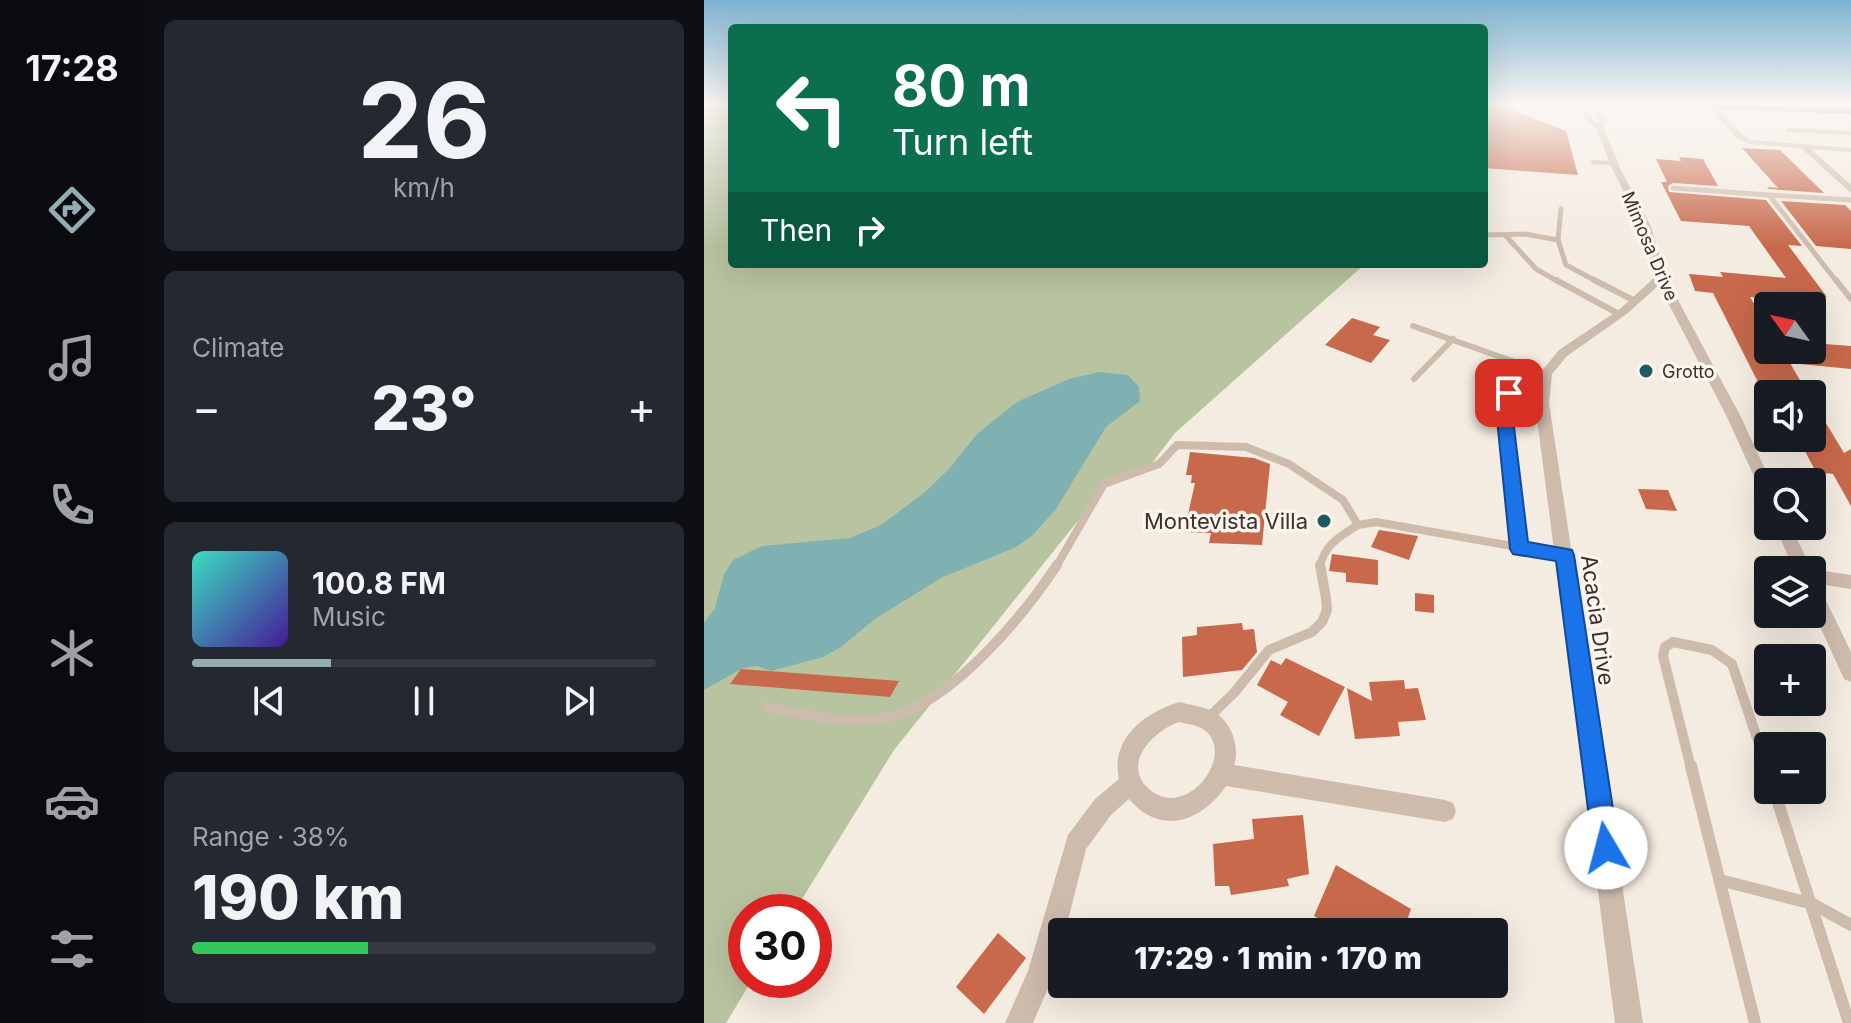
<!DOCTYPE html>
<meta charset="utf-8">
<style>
body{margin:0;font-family:Inter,sans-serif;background:#242831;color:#f1f3f6;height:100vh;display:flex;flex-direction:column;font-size:30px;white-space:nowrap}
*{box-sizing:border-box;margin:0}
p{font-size:26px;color:#9ea1a6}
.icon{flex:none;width:44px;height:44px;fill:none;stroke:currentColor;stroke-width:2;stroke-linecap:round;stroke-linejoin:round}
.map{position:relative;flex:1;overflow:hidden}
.drawer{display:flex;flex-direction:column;gap:20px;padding:20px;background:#0d0f14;width:560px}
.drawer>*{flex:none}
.hud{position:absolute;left:24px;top:24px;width:760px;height:244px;border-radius:8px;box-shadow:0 8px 32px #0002;background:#0b6e4f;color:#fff;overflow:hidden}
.needle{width:52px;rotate:303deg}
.fabs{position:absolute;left:1050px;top:292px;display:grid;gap:16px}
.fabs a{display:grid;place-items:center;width:72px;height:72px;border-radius:8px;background:#171b24;box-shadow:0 8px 32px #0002;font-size:40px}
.speed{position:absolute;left:24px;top:894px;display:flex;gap:16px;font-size:40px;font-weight:700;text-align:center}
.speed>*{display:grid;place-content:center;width:104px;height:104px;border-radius:50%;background:#171b24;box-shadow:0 8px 32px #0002;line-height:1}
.speed .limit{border:12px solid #d22;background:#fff;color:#111}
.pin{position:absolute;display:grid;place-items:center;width:68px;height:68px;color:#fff;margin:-34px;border-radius:16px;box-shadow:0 4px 12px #0006}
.me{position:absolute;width:88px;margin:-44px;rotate:352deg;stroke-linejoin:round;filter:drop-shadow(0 0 6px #0008)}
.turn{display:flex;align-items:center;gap:28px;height:168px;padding:0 32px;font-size:36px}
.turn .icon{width:104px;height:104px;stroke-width:2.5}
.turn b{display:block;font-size:56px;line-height:68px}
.then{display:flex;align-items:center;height:76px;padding:0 32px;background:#0003;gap:16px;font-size:30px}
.big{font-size:60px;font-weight:800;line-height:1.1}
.drawer .tile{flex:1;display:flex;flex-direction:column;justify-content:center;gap:12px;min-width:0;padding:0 28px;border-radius:12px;background:#242831}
.drawer .dial{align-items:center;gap:0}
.dial b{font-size:104px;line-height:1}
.song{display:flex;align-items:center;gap:24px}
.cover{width:96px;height:96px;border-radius:12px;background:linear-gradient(135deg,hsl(170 70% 55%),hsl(260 70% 35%))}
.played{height:8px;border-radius:4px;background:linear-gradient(90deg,#92aeb2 30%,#363941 30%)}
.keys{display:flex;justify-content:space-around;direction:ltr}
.heat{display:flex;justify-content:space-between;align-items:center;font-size:44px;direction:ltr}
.charge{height:12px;border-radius:6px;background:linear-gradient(90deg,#34c759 38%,#363941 0)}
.trip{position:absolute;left:344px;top:918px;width:460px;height:80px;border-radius:8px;background:#171b24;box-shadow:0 8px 32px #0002;font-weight:800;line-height:80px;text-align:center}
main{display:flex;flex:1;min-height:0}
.dock{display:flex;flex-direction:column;width:144px;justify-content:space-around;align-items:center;background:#090b0e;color:#9ea1a6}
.dock .icon{width:56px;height:56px}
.dock .on{color:#92aeb2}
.dock b{font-size:36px;color:#f1f3f6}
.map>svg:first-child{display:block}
.green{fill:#b8c4a0}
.water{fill:#7fb0b2}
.building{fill:#c8694b}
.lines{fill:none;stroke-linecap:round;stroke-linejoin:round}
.lane-far5{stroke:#cdbbac;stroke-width:4}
.lane-far4{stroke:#cdbbac;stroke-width:5}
.lane-far3{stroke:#cdbbac;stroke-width:6}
.lane-far2{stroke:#cdbbac;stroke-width:8}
.lane-far1{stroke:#cdbbac;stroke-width:10}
.lane{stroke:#cdbbac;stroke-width:12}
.street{fill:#cdbbac;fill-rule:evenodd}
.primary{fill:#7d675c;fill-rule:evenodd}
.route{fill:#1a73e8;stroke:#114b97;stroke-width:2}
.poi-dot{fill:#1f5a5e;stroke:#fbf5ee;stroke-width:3}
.labels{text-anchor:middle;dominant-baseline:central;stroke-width:7;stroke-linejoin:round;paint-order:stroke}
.far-street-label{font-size:18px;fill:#3b302b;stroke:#fbf5ee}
.far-poi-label{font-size:18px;fill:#3b302b;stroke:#fbf5ee;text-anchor:start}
.poi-label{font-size:22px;fill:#3b302b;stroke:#fbf5ee;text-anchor:end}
.street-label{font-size:22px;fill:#3b302b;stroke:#fbf5ee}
</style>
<main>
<nav class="dock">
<b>17:28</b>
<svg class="icon on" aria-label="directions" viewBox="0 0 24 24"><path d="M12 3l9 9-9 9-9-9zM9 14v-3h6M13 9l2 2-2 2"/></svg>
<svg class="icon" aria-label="music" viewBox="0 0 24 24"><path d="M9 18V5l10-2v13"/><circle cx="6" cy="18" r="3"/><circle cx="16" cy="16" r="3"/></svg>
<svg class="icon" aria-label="phone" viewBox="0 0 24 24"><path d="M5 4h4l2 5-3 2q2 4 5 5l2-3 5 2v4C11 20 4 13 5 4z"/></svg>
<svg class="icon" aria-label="climate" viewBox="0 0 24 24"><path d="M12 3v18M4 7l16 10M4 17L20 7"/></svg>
<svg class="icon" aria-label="car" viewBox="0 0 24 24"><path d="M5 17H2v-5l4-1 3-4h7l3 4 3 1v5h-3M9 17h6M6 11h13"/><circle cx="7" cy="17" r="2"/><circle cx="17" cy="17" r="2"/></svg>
<svg class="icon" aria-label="filters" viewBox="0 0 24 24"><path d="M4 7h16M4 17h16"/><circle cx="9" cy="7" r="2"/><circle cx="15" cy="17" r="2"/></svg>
</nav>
<section class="drawer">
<div class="tile dial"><b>26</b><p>km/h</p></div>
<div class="tile"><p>Climate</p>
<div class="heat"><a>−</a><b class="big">23°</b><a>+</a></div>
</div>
<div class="tile">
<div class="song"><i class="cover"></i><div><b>100.8 FM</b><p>Music</p></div></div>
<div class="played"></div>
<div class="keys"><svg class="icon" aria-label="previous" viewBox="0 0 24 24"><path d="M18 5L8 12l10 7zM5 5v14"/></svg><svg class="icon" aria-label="pause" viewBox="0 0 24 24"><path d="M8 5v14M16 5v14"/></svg><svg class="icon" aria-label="next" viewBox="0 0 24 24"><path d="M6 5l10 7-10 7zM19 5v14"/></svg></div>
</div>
<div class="tile"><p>Range · 38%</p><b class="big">190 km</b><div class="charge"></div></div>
</section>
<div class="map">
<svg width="1147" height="1023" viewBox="0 0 1147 1023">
<rect width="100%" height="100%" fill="#f4ebe1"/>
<path class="green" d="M0,103h28v161h633l-190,169 -23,30 -47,24 -211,263 -100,162h-48v68h6l-26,43h-22z"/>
<path class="water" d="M395,372l29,3 11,12 1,14 -34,26 -50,82 -24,27 -18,12 -71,29 -67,41 -35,29 -18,10 -52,14 -14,-5 -14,2 -39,22v-67l11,-15 9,-34 9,-14 29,-14 88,-8 31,-13 43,-32 25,-24 28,-35 40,-32 52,-23z"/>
<g class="building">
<path d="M780,107h21l61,24 12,44 -94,-7z"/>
<path d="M1038,148l38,2 44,43 -55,-4 -2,-2 11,1z"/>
<path d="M975,157l24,2 15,27 -45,-3 -5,3 1,6 97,8 36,46 -14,-1 39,52 -8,-1 6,7 -75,-6 18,29v24h44v-7l39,3v23l-61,-6 18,31h-44l-51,-101 -18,-2 -6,-17 34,3 -3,-5 66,6 -37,-52 -68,-5 -20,-39h6l-11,-23 25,2z"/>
<path d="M1077,201l64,4 6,6v38l-35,-3z"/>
<path d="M648,318l28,9 -7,8 17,5 -19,23 -46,-18z"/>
<path d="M1108,400l32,53 7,-4v57l-18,-32 -17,-2 -18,-34h14z"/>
<path d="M486,452l64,6 16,6 -8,81 -53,-2 2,-10 -27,-1 11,-49h-4l1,-8h-6z"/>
<path d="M934,489l30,1 9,21 -31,-2z"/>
<path d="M675,530l39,6 -9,24 -38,-13z"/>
<path d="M628,554l46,6v25l-32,-3v-9l-17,-2z"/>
<path d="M711,593l19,2v18l-19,-2z"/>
<path d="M538,623l1,7 11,-1 3,23 -15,18 -59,7 -1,-40 15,-2v-8z"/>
<path d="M582,658l59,29 -26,49 -39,-21 8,-13 -31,-17 14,-25 10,5z"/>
<path d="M37,669l158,12 -9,16 -160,-13z"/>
<path d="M700,680l1,9 13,-1 8,32 -28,2 2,14 -45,3 -8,-51 25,13 -3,-19z"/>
<path d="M599,815l6,59 -22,5 2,7 -58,9 -2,-9h-14l-2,-42 41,-5 -2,-20z"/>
<path d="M632,865l75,44 -8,23h-62l-27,-16z"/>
<path d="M294,933l28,25 -42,56 -28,-27z"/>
</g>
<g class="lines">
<g class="lane-far5">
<path d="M1084,130l63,3"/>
<path d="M889,162l20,1"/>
</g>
<g class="lane-far4">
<path d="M969,188l96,7"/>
<path d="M780,235l41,-1 33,6 8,25 32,17"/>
<path d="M801,235l31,34 23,13"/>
<path d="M854,240l3,-31"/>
<path d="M1133,282l-68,-87 82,5"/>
</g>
<g class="lane-far3">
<path d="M852,280l63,34"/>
<path d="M890,280l41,21"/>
<path d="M1132,280l15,19"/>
<path d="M709,326l133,47"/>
<path d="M710,379l39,-40"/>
<path d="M803,407l12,-44"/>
</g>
<g class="lane-far2">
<path d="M803,405l-2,14 14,130"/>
<path d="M352,567l48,-83 55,-20 18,-19 69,2 43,17 54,36 15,25 18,-3 188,33"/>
<path d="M616,567c4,-22 20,-31 38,-42"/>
</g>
<g class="lane-far1">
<path d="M62,707c40,8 87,20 127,9 62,-17 130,-100 164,-151"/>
<path d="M503,719l27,-26 35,-43 43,-18 10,-10 5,-12 -1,-12 -6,-33"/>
<path d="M987,768l-28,-112 2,-9 8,-5 39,8 20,14 35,104"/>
</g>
<g class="lane">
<path d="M987,766l64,257"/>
<path d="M1062,766l2,6"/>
<path d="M1070,790l75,233"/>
<path d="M1016,880l93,24 38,21"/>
</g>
<g class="street">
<path d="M875,103h6l8,17 5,3 -5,-20h6l8,19 -4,5 17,41 31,59 15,51 75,139 30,65h-3v16l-5,-2 -36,-79 -68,-132 -31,28 -61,43 -15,18 -3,29 94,620h-28l-80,-620 5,-30 19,-23 61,-41 35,-32 -14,-50 -29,-59 -16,-40 -10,-7z"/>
<path d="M1003,103h7l29,32 8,5 100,8v4l-40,-3 40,36v8l-50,-45 -52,-4 -12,-5z"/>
<path d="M1071,526h16l20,43 40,6v14l-33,-5 33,68v30l-7,-3 -32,-70v-39h-18z"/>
<path d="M475,702c11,3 28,5 37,11 16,11 24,34 18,52l211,35 8,3 3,8 -3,8 -8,3 -219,-36c-24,35 -65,51 -97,13l-18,16 -25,34 -21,83h-3c0,32 -17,62 -29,91h-28l23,-52 40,-136 27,-36 24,-20c-9,-41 26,-66 60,-77zM475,722c7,2 18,3 24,7 36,24 -18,96 -56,58 -25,-25 8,-57 32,-65z"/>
</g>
<path class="primary" d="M943,103l204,5v6l-200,-8z"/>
</g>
<linearGradient id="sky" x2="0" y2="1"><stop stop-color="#7eb2d2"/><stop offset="0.42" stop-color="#faf6f2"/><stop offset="1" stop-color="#faf6f2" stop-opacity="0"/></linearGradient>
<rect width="1147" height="247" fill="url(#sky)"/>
<path class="route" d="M805,388l8,5 -4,26 15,123 44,8 2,5 45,293 -3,9 -10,4 -10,-4 -3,-9 -37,-287 -43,-7 -3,-5 -13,-130 4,-26z"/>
<g class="poi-dot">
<circle cx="942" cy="371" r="8"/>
<circle cx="620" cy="521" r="8"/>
</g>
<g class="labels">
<g class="far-street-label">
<text transform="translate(946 246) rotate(67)">Mimosa Drive</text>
</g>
<g class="far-poi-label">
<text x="958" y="371">Grotto</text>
</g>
<g class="poi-label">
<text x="604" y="521">Montevista Villa</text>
</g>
<g class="street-label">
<text transform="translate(894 620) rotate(82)">Acacia Drive</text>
</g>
</g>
</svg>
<div class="fabs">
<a><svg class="needle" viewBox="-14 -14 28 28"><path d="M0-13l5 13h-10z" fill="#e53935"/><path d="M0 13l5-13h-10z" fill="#9ea1a6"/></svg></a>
<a><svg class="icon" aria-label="sound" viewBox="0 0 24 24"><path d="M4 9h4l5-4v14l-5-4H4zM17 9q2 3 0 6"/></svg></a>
<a><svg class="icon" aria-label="search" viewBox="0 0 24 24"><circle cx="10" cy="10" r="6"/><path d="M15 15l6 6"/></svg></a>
<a><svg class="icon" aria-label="layers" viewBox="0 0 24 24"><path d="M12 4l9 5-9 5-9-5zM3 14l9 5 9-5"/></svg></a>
<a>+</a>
<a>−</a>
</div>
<div class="speed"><div class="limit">30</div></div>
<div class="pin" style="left:805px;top:393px;background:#d93025"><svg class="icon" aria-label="arrive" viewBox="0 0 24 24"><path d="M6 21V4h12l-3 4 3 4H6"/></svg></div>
<svg class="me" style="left:902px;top:848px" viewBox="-20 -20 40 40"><circle r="19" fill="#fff"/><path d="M0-13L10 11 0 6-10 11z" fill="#1a73e8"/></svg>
<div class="trip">17:29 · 1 min · 170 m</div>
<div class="hud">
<div class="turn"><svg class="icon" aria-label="left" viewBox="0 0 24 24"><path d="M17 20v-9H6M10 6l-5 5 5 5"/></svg><div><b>80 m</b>Turn left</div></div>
<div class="then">Then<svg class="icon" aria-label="right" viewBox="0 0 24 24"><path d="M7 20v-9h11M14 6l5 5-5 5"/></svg></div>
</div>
</div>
</main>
